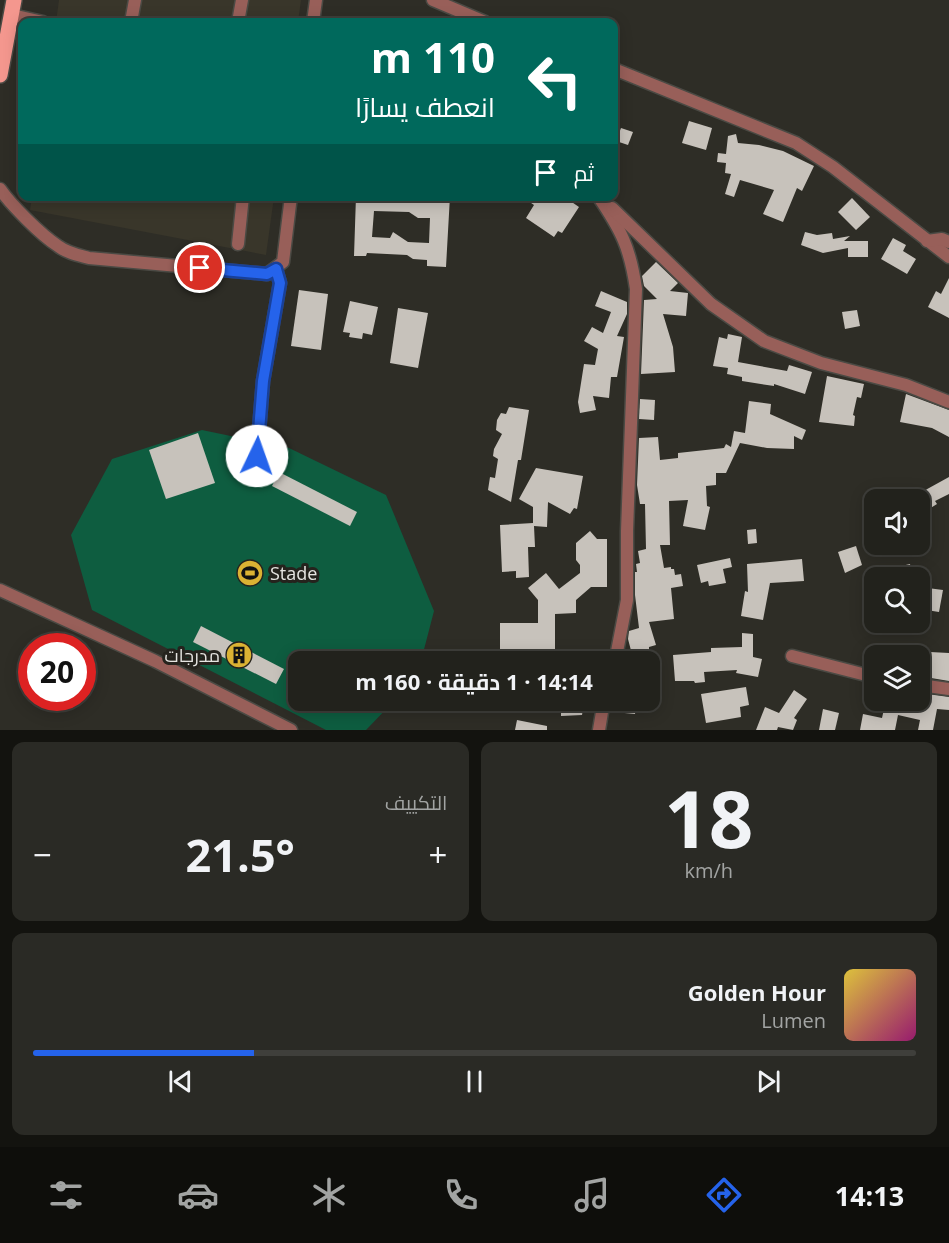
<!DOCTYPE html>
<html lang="ar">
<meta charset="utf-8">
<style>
body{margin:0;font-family:"Open Sans",Cairo,sans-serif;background:#2a2a25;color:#f1f3f6;direction:rtl;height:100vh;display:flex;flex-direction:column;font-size:22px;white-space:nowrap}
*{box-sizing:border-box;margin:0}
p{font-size:20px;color:#a2a4a3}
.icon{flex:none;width:33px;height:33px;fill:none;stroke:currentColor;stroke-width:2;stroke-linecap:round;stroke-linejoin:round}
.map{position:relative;height:730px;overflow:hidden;direction:ltr}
.sheet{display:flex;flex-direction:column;gap:12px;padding:12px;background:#13130f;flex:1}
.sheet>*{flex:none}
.banner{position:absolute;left:18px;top:18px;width:600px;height:183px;border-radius:12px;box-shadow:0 3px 15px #0003,0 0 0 2px #3f3f3b;direction:rtl;background:#00695c;color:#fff;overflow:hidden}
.buttons{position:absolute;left:864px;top:489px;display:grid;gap:12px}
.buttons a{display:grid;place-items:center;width:66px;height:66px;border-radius:12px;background:#22221c;box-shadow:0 3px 15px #0003,0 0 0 2px #3f3f3b;font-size:30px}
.speed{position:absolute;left:18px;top:633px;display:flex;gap:12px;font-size:30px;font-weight:700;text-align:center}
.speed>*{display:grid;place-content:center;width:78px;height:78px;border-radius:50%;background:#22221c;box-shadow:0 3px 15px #0003,0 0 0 2px #3f3f3b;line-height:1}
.speed .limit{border:9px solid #d22;background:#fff;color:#111}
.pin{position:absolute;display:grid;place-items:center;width:51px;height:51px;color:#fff;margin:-26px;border:3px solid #fff;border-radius:50%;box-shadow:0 2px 6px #0007}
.me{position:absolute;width:66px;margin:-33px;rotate:3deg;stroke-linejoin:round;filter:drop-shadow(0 0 4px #0008)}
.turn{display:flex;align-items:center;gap:21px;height:126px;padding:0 24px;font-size:27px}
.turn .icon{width:78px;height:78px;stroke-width:2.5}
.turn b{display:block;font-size:42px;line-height:51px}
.then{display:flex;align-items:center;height:57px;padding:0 24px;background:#0003;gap:12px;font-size:22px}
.big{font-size:45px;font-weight:700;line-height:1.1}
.sheet .card{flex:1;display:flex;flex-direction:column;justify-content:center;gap:9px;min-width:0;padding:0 21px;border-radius:12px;background:#2a2a25}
.sheet .dial{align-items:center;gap:0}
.dial b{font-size:78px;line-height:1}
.song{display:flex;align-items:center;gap:18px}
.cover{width:72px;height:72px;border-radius:9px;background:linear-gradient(135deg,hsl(50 70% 55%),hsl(320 70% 35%))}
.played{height:6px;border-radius:3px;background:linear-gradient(90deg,#2563eb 25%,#3f3f3b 25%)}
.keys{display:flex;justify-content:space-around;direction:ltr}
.heat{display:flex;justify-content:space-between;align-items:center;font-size:33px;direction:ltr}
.sheet .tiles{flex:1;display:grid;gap:12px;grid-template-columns:1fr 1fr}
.card:last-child{grid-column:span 2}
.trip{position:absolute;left:288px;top:651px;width:372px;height:60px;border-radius:12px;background:#22221c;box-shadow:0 3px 15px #0003,0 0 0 2px #3f3f3b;font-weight:700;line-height:60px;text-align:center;direction:rtl}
.tab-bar{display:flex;height:96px;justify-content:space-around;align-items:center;background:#0e0e0b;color:#a2a4a3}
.tab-bar .icon{width:42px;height:42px}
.tab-bar .current{color:#2563eb}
.tab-bar b{font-size:27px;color:#f1f3f6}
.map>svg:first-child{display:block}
.built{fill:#39362a}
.green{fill:#0e5d40}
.building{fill:#c7c2bb;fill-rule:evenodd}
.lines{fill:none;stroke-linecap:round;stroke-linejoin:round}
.minor-casing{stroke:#4b4a44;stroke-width:15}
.major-casing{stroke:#4b4a44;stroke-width:18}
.minor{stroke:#985f59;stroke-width:12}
.major{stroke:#f4978e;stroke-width:15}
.route-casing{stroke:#184099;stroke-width:15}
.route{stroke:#2563eb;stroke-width:10}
.labels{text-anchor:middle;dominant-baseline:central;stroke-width:6;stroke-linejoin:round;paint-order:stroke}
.poi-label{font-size:18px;fill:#e6e5e1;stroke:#25231d;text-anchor:start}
</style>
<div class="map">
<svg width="949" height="730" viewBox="0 0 949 730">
<rect width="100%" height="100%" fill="#2e2d26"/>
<g class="built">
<path d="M59,0h242l-3,22h-242z"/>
<path d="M32,197h242l-8,58 -236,-45z"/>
</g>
<path class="green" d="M202,430l87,18 97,47 48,116 -13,50 -123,1v38l96,1 -28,29h-40l-234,-120 -21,-75 41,-76z"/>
<g class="building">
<path d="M689,121l23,7 -6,22 -24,-7z"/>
<path d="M621,128l12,4 -5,13 -12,-4z"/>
<path d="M736,134l2,9 21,2 24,6 31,15 -12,25 -5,-3 -14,34 -20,-8 11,-24 -34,-10 -6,17 -9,-3 6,-20 -6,-1 1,-10 -9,-1 1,-9 8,1 2,-18z"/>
<path d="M356,196h94l-4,71 -19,-1v-6l-14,-1 -6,-4 -40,-2 -1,3h-12zM374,211l35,1 9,6h12l-1,25 -21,-1 -15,-10 -3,6 -18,-1z"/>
<path d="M521,196h42l16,11 -17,26 -4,-2 -4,6 -28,-19 8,-13z"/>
<path d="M852,198l18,19 -14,13 -18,-18z"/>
<path d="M805,232l12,3 15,-2 1,6 17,-3 -6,5h24v16h-20v-9l-25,5 -22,-8z"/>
<path d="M893,238l13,7 -3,6 13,8 -9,15 -26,-15z"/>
<path d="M656,262l22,21 -8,8 18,2 -2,23 -23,-2 10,33 2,25 -34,2 3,-74 13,-1 -13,-13 -2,-10z"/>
<path d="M949,278v40l-21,-11 8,-16 5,3z"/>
<path d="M299,290l29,4 -7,56 -30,-4z"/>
<path d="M601,291l26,11v12l-10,22 7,1 -7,40h-6l-2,21 -16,-2 3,14 -16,3 -2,-11 6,-38 11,1 3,-16 -14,-8 8,-14 11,6 8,-21 -16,-6z"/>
<path d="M350,301l28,6 -6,28 -9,-2 -1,6 -13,-2 1,-4 -7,-1z"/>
<path d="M398,308l30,5 -10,55 -28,-5z"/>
<path d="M857,310l3,16 -15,3 -3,-17z"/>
<path d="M728,334l14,3 -4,25 49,9 2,-6 23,7 -7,22 -31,-10v2l-32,-5v-4l-15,-3 1,-6 -15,-2 6,-29 8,2z"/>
<path d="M827,376l37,8 -3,14 -4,-1 -4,18 2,1 -1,10 -35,-4z"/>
<path d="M906,394l43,16v27l-17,-9 -32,-6z"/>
<path d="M640,399l15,1 -1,20 -15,-1z"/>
<path d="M749,401l22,3 -1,10 36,16 -4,10 -8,-4v13l-27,-1 -27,-5 -14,30h-10v12l-10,1 1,20 3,1 -5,23 -22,-4 5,-26 -19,1 1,44h-10l4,23 7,-1v2h3l1,6 6,-1 2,12 -12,2 3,31 -25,3 7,23 -7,2v15h-15l-6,-23 1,-8 10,-3 -4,-33v-23h2l-1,-8 4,-1 -2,-12 8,-2 -1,-45h-5l-3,-19 2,-47 19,-1 2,23 18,-2v-5l46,-5 2,-4 5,3 3,-16 11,2z"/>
<path d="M509,407l20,3 -8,50h-3l-7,42 -23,-12 2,-13 5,1 3,-19 -5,-3 1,-7 8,-15 -6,-4 1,-10 4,-7 5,1z"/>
<path d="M198,433l17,50 -49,16 -17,-49z"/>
<path d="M536,468l47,8 -6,33 -3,-1 -4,6 -22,-12 -1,25 -13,-1 1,21h-7l1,30 -13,1v-7l-14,1 -2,-47 33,-2v-16l-14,-8z"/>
<path d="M279,472l78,40 -7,14 -78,-40z"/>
<path d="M949,477v17l-14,7 2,3 -8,5 -9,-16z"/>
<path d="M756,529l1,14 -9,1 -1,-14z"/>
<path d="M590,531l7,8h10v48h-16l-15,13v13l-21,1v46h-55v-37h38v-23l-10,-12 18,-15 13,16 21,-16v-8l-4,-5v-17z"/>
<path d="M856,546l6,19 -17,8 -7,-21z"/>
<path d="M730,558l2,9 -9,2 3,14 -17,3 -1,-5 -7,2 -4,-18z"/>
<path d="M802,559l2,22 -34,2 -7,37 -22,-4 4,-25 3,1 -1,-28z"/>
<path d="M910,564l3,14h-27l-2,-8z"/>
<path d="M920,587l23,3 -4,22 -19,-3z"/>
<path d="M201,626l83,43 -8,15 -83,-42z"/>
<path d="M742,633l11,1v23l9,2 -4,18 -22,-4 1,-3 -33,2 1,10 -10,1 -1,-2h-19l-2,-26 38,-3v-4l31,-1z"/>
<path d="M930,652l19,1v28l-18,-3z"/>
<path d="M746,687l3,18 -9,2 1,10 -35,6 -5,-29z"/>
<path d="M794,690l13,9 -13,19 3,2 -4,10 -15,-3 -1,3h-21l9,-23 14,6z"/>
<path d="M920,693l29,4v13l-12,-1 -4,21h-15l2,-10 -22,-5 -3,15h-35l3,-16 19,4 4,-18h34z"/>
<path d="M561,700h29v10l-7,-1 -1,6 -21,1z"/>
<path d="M616,700h21l-2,14 -21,-2z"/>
<path d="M823,709l16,4 -4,17h-16z"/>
<path d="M517,720l30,6v4h-32z"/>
</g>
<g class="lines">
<defs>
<g id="minor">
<path d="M433,0l52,22"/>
<path d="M12,15l31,7"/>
<path d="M131,22l4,-22"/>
<path d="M238,22l4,-22"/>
<path d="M313,22l3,-22"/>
<path d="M614,69l182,74 37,24 116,90"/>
<path d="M0,189c11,16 41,46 58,57 9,7 20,9 31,12l178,16 16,-12 8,-66"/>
<path d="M598,196c23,34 32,51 38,93l-9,242v69l-12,62"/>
<path d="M612,208l99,96 53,37 57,22 85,22 43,17"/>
<path d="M927,241l15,-2 7,3"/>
<path d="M238,244l5,-48"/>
<path d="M257,456l6,-75 17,-98 -4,-14"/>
<path d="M0,590l155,71 136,69"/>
<path d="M792,656l82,21"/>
<path d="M920,685l29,4"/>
<path d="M599,730l5,-30"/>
</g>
<path id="major" d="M0,75l14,-75"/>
</defs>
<use href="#minor" class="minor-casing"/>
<use href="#major" class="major-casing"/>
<use href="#minor" class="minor"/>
<use href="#major" class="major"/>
</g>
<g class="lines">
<defs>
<path id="route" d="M200,268l67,6 9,-5 4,14 -17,98 -6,75"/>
</defs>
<use href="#route" class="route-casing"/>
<use href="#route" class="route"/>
</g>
<defs>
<symbol id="stadium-disc" viewBox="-11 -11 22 22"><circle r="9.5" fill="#dbb233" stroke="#25231d"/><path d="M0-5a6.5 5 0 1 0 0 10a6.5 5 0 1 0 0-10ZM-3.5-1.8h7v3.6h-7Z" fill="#111"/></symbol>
<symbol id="building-disc" viewBox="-11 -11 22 22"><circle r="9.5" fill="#dbb233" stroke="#25231d"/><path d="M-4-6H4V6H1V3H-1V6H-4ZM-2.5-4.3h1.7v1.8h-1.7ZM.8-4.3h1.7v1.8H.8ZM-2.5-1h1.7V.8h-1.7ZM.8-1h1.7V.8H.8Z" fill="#111"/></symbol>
</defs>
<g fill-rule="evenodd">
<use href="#stadium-disc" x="235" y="558" width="30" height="30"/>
<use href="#building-disc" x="224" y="640" width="30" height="30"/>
</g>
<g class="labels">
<g class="poi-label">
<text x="270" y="573">Stade</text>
<text x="220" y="655" text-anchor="end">مدرجات</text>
</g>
</g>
</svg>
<div class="buttons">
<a><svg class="icon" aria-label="sound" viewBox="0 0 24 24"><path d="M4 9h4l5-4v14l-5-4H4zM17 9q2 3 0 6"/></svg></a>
<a><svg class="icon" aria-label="search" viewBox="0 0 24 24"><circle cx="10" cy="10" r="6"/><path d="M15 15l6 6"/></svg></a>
<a><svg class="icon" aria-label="layers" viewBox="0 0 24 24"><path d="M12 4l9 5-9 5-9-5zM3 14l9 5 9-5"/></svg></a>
</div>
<div class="speed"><div class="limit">20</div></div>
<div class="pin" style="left:200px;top:268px;background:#d93025"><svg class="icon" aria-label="arrive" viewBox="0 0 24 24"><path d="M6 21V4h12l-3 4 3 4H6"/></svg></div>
<svg class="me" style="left:257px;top:456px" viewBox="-20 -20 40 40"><circle r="19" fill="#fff"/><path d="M0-13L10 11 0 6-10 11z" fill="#2563eb"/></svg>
<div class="trip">14:14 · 1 دقيقة · 160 m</div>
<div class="banner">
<div class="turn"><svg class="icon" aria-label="left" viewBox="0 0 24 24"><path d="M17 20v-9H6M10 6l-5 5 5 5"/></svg><div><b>110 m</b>انعطف يسارًا</div></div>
<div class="then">ثم<svg class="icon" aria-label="arrive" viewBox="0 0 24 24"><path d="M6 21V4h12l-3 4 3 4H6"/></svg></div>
</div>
</div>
<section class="sheet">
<div class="tiles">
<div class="card dial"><b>18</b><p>km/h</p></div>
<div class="card"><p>التكييف</p>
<div class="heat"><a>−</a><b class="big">21.5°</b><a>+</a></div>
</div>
<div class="card">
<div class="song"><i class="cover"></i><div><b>Golden Hour</b><p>Lumen</p></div></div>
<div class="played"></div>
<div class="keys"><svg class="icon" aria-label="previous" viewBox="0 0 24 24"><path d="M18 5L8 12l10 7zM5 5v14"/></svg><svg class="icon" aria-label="pause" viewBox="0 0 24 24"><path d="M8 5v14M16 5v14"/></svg><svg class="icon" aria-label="next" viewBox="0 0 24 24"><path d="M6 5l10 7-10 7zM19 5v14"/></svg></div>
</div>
</div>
</section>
<nav class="tab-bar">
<b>14:13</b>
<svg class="icon current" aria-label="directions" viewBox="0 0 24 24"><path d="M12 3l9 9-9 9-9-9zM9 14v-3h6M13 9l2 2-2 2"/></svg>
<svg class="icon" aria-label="music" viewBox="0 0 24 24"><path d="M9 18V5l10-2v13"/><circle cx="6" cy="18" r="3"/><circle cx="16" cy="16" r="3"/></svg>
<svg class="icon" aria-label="phone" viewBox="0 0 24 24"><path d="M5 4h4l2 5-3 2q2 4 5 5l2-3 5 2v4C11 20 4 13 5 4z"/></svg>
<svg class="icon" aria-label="climate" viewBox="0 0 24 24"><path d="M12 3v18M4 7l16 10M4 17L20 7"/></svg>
<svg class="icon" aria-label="car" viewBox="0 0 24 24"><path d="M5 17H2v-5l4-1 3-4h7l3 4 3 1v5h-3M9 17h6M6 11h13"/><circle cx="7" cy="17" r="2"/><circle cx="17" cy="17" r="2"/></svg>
<svg class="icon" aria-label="filters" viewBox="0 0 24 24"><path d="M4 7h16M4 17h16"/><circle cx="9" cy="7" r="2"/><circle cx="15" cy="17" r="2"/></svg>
</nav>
